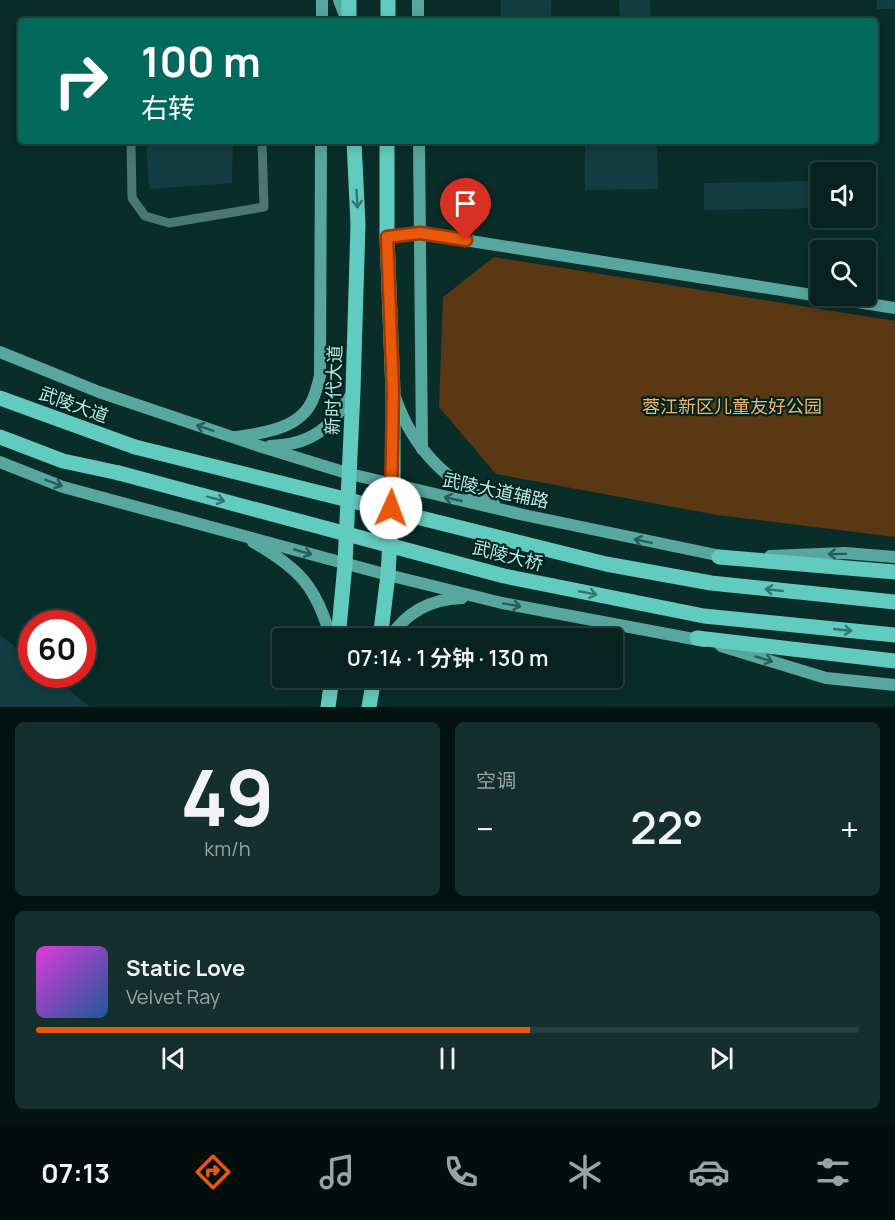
<!DOCTYPE html>
<html lang="zh">
<meta charset="utf-8">
<style>
body{margin:0;font-family:Manrope,"Noto Sans SC",sans-serif;background:#152f2c;color:#f1f3f6;height:100vh;display:flex;flex-direction:column;font-size:22px;white-space:nowrap}
*{box-sizing:border-box;margin:0}
p{font-size:20px;color:#98a4a4}
.icon{flex:none;width:33px;height:33px;fill:none;stroke:currentColor;stroke-width:2;stroke-linecap:round;stroke-linejoin:round}
.map{position:relative;height:707px;overflow:hidden}
.sheet{display:flex;flex-direction:column;gap:15px;padding:15px;background:#041311;flex:1}
.sheet>*{flex:none}
.hud{position:absolute;left:18px;top:18px;width:860px;height:126px;border-radius:6px;box-shadow:0 3px 15px #0003,0 0 0 2px #283f3d;background:#00695c;color:#fff;overflow:hidden}
.buttons{position:absolute;left:810px;top:162px;display:grid;gap:12px}
.buttons a{display:grid;place-items:center;width:66px;height:66px;border-radius:6px;background:#07221f;box-shadow:0 3px 15px #0003,0 0 0 2px #283f3d;font-size:30px}
.speed{position:absolute;left:18px;top:610px;display:flex;gap:12px;font-size:30px;font-weight:700;text-align:center}
.speed>*{display:grid;place-content:center;width:78px;height:78px;border-radius:50%;background:#07221f;box-shadow:0 3px 15px #0003,0 0 0 2px #283f3d;line-height:1}
.speed .limit{border:9px solid #d22;background:#fff;color:#111}
.pin{position:absolute;display:grid;place-items:center;width:51px;height:51px;color:#fff;margin:-62px -26px;border-radius:50% 50% 50% 0;rotate:-45deg;box-shadow:0 0 6px #0007}
.pin .icon{rotate:45deg}
.me{position:absolute;width:66px;margin:-33px;rotate:2deg;stroke-linejoin:round;filter:drop-shadow(0 0 4px #0008)}
.turn{display:flex;align-items:center;gap:21px;height:126px;padding:0 24px;font-size:27px}
.turn .icon{width:78px;height:78px;stroke-width:2.5}
.turn b{display:block;font-size:42px;line-height:51px}
.big{font-size:45px;font-weight:600;line-height:1.1}
.sheet .tile{flex:1;display:flex;flex-direction:column;justify-content:center;gap:9px;min-width:0;padding:0 21px;border-radius:9px;background:#152f2c}
.sheet .dial{align-items:center;gap:0}
.dial b{font-size:78px;line-height:1}
.song{display:flex;align-items:center;gap:18px}
.cover{width:72px;height:72px;border-radius:9px;background:linear-gradient(135deg,hsl(300 70% 55%),hsl(210 70% 35%))}
.played{height:6px;border-radius:3px;background:linear-gradient(90deg,#ea580c 60%,#283f3d 60%)}
.keys{display:flex;justify-content:space-around;direction:ltr}
.heat{display:flex;justify-content:space-between;align-items:center;font-size:33px;direction:ltr}
.sheet .tiles{flex:1;display:grid;gap:15px;grid-template-columns:1fr 1fr}
.tile:last-child{grid-column:span 2}
.trip{position:absolute;left:272px;top:628px;width:351px;height:60px;border-radius:6px;background:#07221f;box-shadow:0 3px 15px #0003,0 0 0 2px #283f3d;font-weight:600;line-height:60px;text-align:center}
.dock{display:flex;height:96px;justify-content:space-around;align-items:center;background:#030e0c;color:#98a4a4}
.dock .icon{width:42px;height:42px}
.dock .on{color:#ea580c}
.dock b{font-size:27px;color:#f1f3f6}
.map>svg:first-child{display:block}
.green{fill:#593813}
.building{fill:#133d42}
.lines{fill:none;stroke-linecap:round;stroke-linejoin:round}
.lane{stroke:#497873;stroke-width:9}
.secondary{stroke:#58a79f;stroke-width:12}
.primary{stroke:#62cbc0;stroke-width:15}
.primary-bridge{stroke:#62cbc0;stroke-width:15}
.oneway{stroke:#317770}
.oneway2{stroke:#285e59}
.route-casing{stroke:#983908;stroke-width:15}
.route{stroke:#ea580c;stroke-width:10}
.labels{text-anchor:middle;dominant-baseline:central;stroke-width:4.5;stroke-linejoin:round;paint-order:stroke}
.street-label{font-size:18px;fill:#b9eae3;stroke:#002320}
.park-label{font-size:18px;fill:#f4b26b;stroke:#002320}
</style>
<div class="map">
<svg width="895" height="707" viewBox="0 0 895 707">
<rect width="100%" height="100%" fill="#092d29"/>
<path class="green" d="M494,257l401,64v216l-178,-22 -221,-41 -57,-67 4,-110z"/>
<g class="building">
<rect x="501" y="0" width="50" height="21"/>
<path d="M619,0h31l1,21h-31z"/>
<rect x="877" y="0" width="18" height="9"/>
<path d="M146,141h87l-1,42 -83,6z"/>
<path d="M585,141h46v4h26l1,44 -73,1z"/>
<path d="M820,181v27l-116,2v-27z"/>
<path d="M0,635l32,25v15h18l40,32h-90z"/>
</g>
<g class="lines">
<path class="lane" d="M131,141l1,57 13,18 24,7 95,-16 -2,-66"/>
<g class="secondary">
<path d="M339,0l8,21"/>
<path d="M418,0v21"/>
<path d="M322,21v-21"/>
<path d="M419,141l3,308"/>
<path d="M387,237l33,-4 475,75"/>
<path d="M0,352l99,40 160,54 91,28 174,41 202,42"/>
<path d="M395,397c18,52 51,84 99,107"/>
<path d="M236,437c27,-4 65,-8 77,-38 3,-7 5,-15 7,-23l1,-235"/>
<path d="M270,446c43,-1 61,-19 83,-54"/>
<path d="M0,462l63,25 325,88 114,28 202,38"/>
<path d="M253,542c46,26 64,45 78,97"/>
<path d="M770,556l75,-3 50,4"/>
<path d="M389,639c17,-27 41,-40 73,-41"/>
<path d="M721,646l105,32 69,7"/>
</g>
<g class="primary">
<path d="M349,21v-21"/>
<path d="M388,21v-21"/>
<path d="M0,398l135,49"/>
<path d="M0,437l63,24 56,12"/>
<path d="M719,557l176,15"/>
<path d="M697,638l198,23"/>
<path d="M338,639l7,-75 8,-173 5,-167 -4,-83"/>
<path d="M380,639l8,-64 5,-89v-94l-6,-155v-96"/>
<path d="M328,707l4,-29"/>
<path d="M369,707l5,-29"/>
</g>
<g class="primary-bridge">
<path d="M135,447l471,117 105,19 184,19"/>
<path d="M119,473l385,103 200,40 191,19"/>
</g>
</g>
<defs><path id="oneway-shaft" d="M-6 0H5M1.5-3L5.5 0L1.5 3" fill="none" stroke-width="1.6" stroke-linecap="round" stroke-linejoin="round" transform="scale(1.5)"/></defs>
<g class="oneway">
<use href="#oneway-shaft" transform="translate(357 199) rotate(87)"/>
<use href="#oneway-shaft" transform="translate(216 499) rotate(15)"/>
<use href="#oneway-shaft" transform="translate(774 590) rotate(-174)"/>
<use href="#oneway-shaft" transform="translate(588 593) rotate(11)"/>
<use href="#oneway-shaft" transform="translate(843 630) rotate(6)"/>
</g>
<g class="oneway2">
<use href="#oneway-shaft" transform="translate(205 428) rotate(-161)"/>
<use href="#oneway-shaft" transform="translate(54 483) rotate(21)"/>
<use href="#oneway-shaft" transform="translate(453 499) rotate(-167)"/>
<use href="#oneway-shaft" transform="translate(643 541) rotate(-168)"/>
<use href="#oneway-shaft" transform="translate(303 552) rotate(16)"/>
<use href="#oneway-shaft" transform="translate(837 554) rotate(179)"/>
<use href="#oneway-shaft" transform="translate(512 605) rotate(10)"/>
<use href="#oneway-shaft" transform="translate(764 659) rotate(17)"/>
</g>
<g class="lines">
<defs>
<path id="route" d="M391,508l2,-116 -6,-155 33,-4 46,7"/>
</defs>
<use href="#route" class="route-casing"/>
<use href="#route" class="route"/>
</g>
<g class="labels">
<g class="street-label">
<text transform="translate(333 390) rotate(-88)">新时代大道</text>
<text transform="translate(74 404) rotate(20)">武陵大道</text>
<text transform="translate(496 490) rotate(12)">武陵大道辅路</text>
<text transform="translate(508 555) rotate(14)">武陵大桥</text>
</g>
<g class="park-label">
<text x="732" y="406">蓉江新区儿童友好公园</text>
</g>
</g>
</svg>
<div class="buttons">
<a><svg class="icon" aria-label="sound" viewBox="0 0 24 24"><path d="M4 9h4l5-4v14l-5-4H4zM17 9q2 3 0 6"/></svg></a>
<a><svg class="icon" aria-label="search" viewBox="0 0 24 24"><circle cx="10" cy="10" r="6"/><path d="M15 15l6 6"/></svg></a>
</div>
<div class="speed"><div class="limit">60</div></div>
<div class="pin" style="left:466px;top:240px;background:#d93025"><svg class="icon" aria-label="arrive" viewBox="0 0 24 24"><path d="M6 21V4h12l-3 4 3 4H6"/></svg></div>
<svg class="me" style="left:391px;top:508px" viewBox="-20 -20 40 40"><circle r="19" fill="#fff"/><path d="M0-13L10 11 0 6-10 11z" fill="#ea580c"/></svg>
<div class="trip">07:14 · 1 分钟 · 130 m</div>
<div class="hud">
<div class="turn"><svg class="icon" aria-label="right" viewBox="0 0 24 24"><path d="M7 20v-9h11M14 6l5 5-5 5"/></svg><div><b>100 m</b>右转</div></div>
</div>
</div>
<section class="sheet">
<div class="tiles">
<div class="tile dial"><b>49</b><p>km/h</p></div>
<div class="tile"><p>空调</p>
<div class="heat"><a>−</a><b class="big">22°</b><a>+</a></div>
</div>
<div class="tile">
<div class="song"><i class="cover"></i><div><b>Static Love</b><p>Velvet Ray</p></div></div>
<div class="played"></div>
<div class="keys"><svg class="icon" aria-label="previous" viewBox="0 0 24 24"><path d="M18 5L8 12l10 7zM5 5v14"/></svg><svg class="icon" aria-label="pause" viewBox="0 0 24 24"><path d="M8 5v14M16 5v14"/></svg><svg class="icon" aria-label="next" viewBox="0 0 24 24"><path d="M6 5l10 7-10 7zM19 5v14"/></svg></div>
</div>
</div>
</section>
<nav class="dock">
<b>07:13</b>
<svg class="icon on" aria-label="directions" viewBox="0 0 24 24"><path d="M12 3l9 9-9 9-9-9zM9 14v-3h6M13 9l2 2-2 2"/></svg>
<svg class="icon" aria-label="music" viewBox="0 0 24 24"><path d="M9 18V5l10-2v13"/><circle cx="6" cy="18" r="3"/><circle cx="16" cy="16" r="3"/></svg>
<svg class="icon" aria-label="phone" viewBox="0 0 24 24"><path d="M5 4h4l2 5-3 2q2 4 5 5l2-3 5 2v4C11 20 4 13 5 4z"/></svg>
<svg class="icon" aria-label="climate" viewBox="0 0 24 24"><path d="M12 3v18M4 7l16 10M4 17L20 7"/></svg>
<svg class="icon" aria-label="car" viewBox="0 0 24 24"><path d="M5 17H2v-5l4-1 3-4h7l3 4 3 1v5h-3M9 17h6M6 11h13"/><circle cx="7" cy="17" r="2"/><circle cx="17" cy="17" r="2"/></svg>
<svg class="icon" aria-label="filters" viewBox="0 0 24 24"><path d="M4 7h16M4 17h16"/><circle cx="9" cy="7" r="2"/><circle cx="15" cy="17" r="2"/></svg>
</nav>
